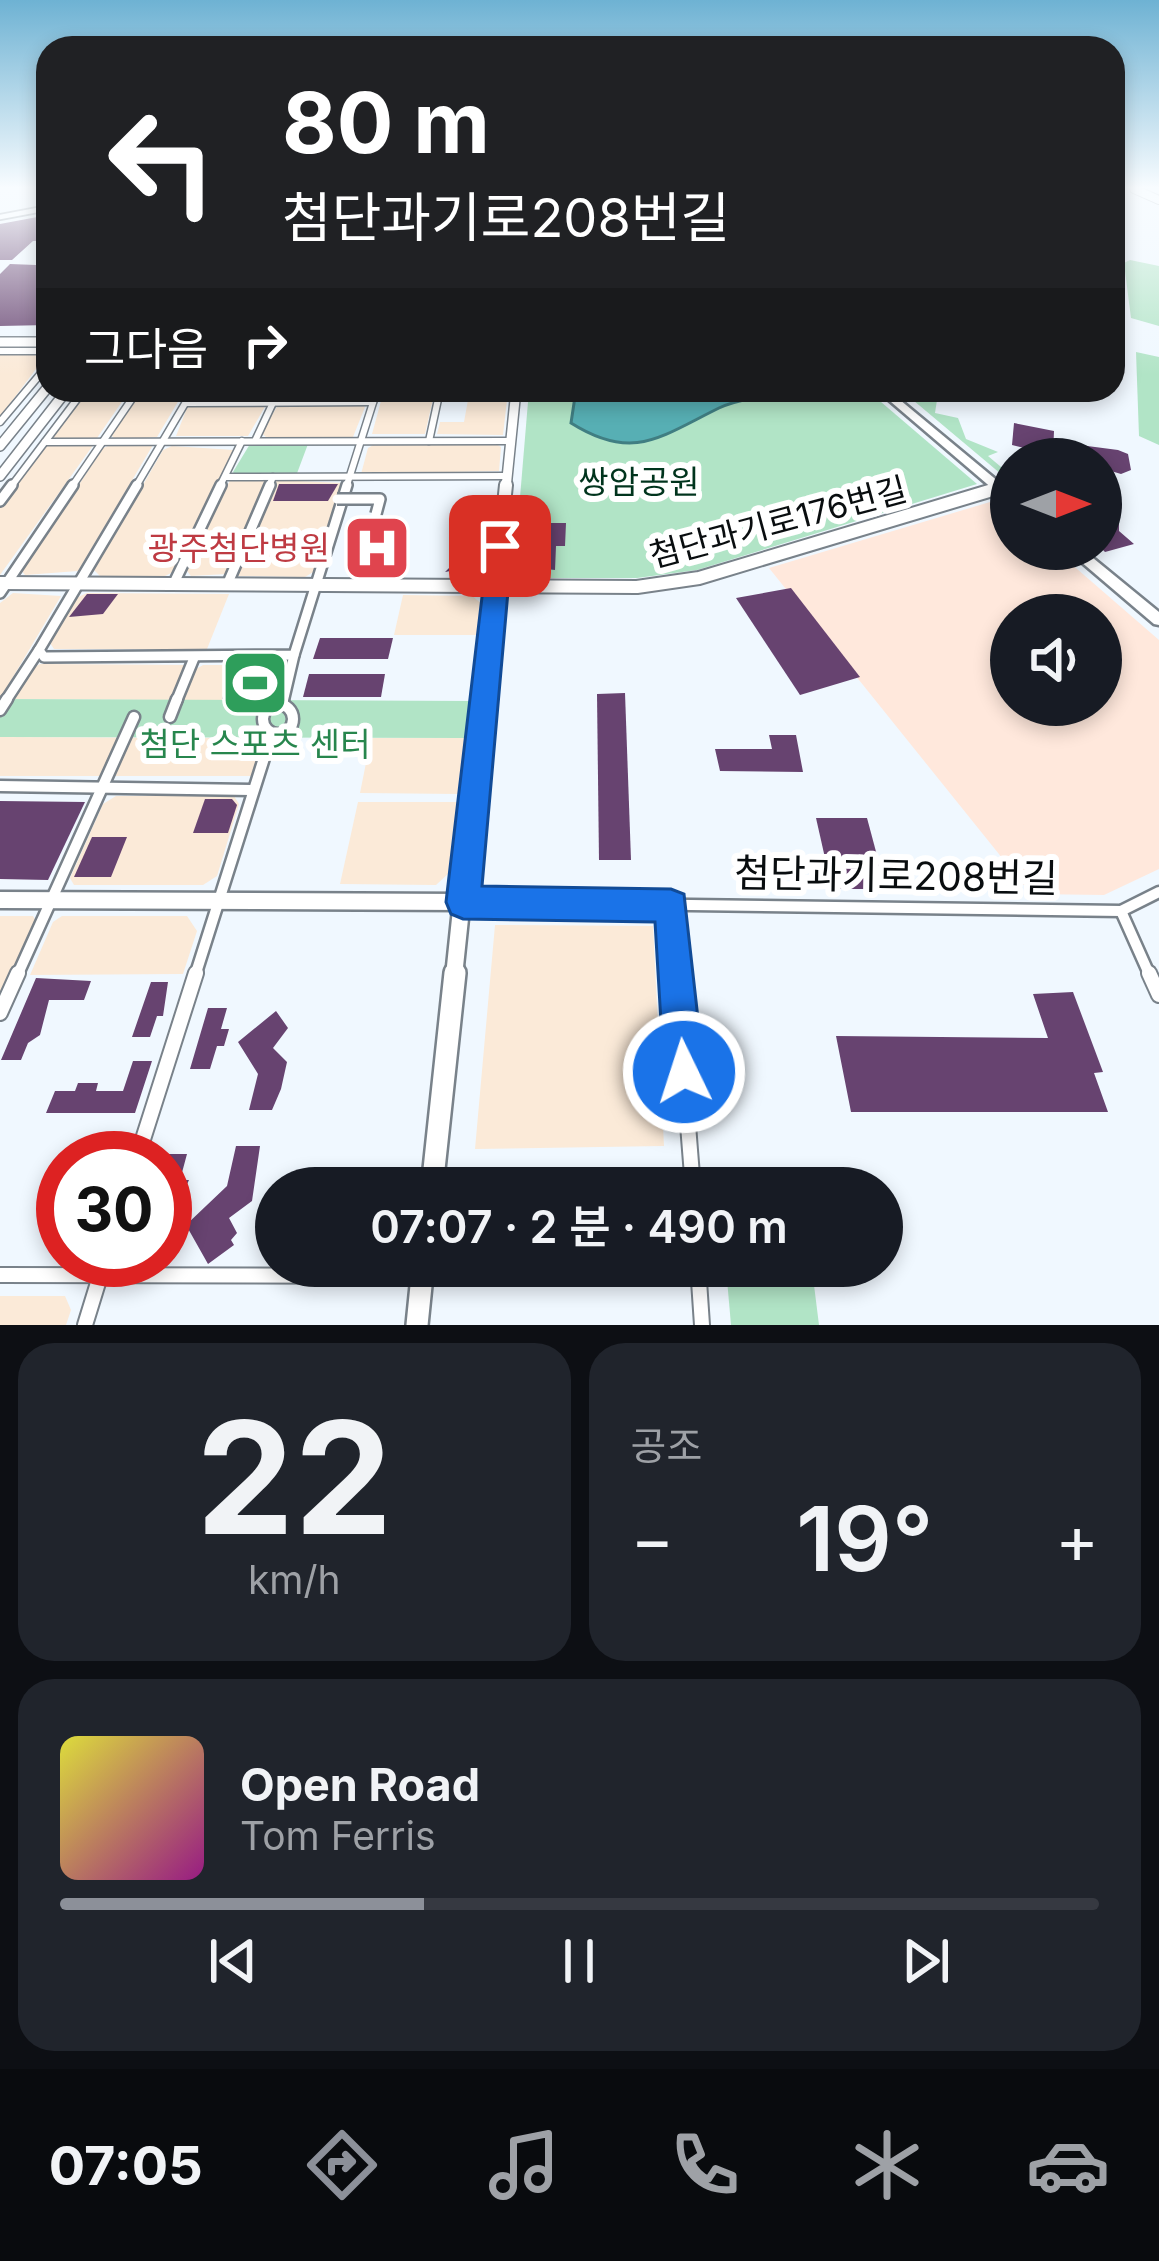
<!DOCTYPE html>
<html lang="ko">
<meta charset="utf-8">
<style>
body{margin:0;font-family:Inter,"Noto Sans KR",sans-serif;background:#20242c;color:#f1f3f6;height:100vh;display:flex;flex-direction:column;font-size:45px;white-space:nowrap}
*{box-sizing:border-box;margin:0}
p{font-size:39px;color:#9ea1a6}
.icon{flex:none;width:66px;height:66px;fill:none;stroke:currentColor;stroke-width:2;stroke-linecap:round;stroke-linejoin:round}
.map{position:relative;height:1325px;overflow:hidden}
.side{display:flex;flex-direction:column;gap:18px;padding:18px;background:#0d0f14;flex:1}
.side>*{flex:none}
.hud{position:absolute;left:36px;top:36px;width:1089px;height:366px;border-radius:36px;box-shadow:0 6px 18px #0003;background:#202124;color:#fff;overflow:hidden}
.needle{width:78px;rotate:90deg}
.fabs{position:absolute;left:990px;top:438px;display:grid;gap:24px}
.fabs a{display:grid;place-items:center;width:132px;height:132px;border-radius:50%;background:#171b24;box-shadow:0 6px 18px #0003;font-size:60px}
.speed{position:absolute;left:36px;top:1131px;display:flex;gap:24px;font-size:60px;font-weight:700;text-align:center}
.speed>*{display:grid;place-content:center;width:156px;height:156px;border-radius:50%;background:#171b24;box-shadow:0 6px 18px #0003;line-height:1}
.speed .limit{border:18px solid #d22;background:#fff;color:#111}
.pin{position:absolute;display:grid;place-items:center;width:102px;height:102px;color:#fff;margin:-51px;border-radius:24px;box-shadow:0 6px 18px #0006}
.me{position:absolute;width:132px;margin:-66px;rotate:356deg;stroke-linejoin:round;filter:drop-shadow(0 0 9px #0008)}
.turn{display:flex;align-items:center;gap:42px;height:252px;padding:0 48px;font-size:54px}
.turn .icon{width:156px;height:156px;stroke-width:2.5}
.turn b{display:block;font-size:84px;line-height:102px}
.then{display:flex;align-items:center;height:114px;padding:0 48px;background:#0003;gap:24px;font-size:45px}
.big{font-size:90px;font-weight:600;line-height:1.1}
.side .tile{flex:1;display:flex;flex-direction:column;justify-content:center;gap:18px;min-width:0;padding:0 42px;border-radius:36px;background:#20242c}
.side .dial{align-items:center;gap:0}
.dial b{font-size:156px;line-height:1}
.song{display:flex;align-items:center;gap:36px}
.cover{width:144px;height:144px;border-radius:18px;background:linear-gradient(135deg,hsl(60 70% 55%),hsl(310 70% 35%))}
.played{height:12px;border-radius:6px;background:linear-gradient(90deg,#8c9099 35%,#363941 35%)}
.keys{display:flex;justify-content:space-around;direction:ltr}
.heat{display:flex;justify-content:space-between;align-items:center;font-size:66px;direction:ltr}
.side .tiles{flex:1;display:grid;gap:18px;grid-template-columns:1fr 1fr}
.tile:last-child{grid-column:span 2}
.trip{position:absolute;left:255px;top:1167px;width:648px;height:120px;border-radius:60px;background:#171b24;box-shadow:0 6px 18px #0003;font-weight:600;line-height:120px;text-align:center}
.tab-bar{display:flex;height:192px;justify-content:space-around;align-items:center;background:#090b0e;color:#9ea1a6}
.tab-bar .icon{width:84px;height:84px}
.tab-bar .active{color:#8c9099}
.tab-bar b{font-size:54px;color:#f1f3f6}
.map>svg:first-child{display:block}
.commercial{fill:#fbead8}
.industrial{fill:#ffe8dc;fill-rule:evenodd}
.green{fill:#b1e4c6}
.water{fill:#57afb4;stroke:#407e82;stroke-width:3}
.building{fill:#674370}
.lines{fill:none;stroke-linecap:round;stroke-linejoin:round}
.street-far4-casing{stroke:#79828a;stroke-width:8}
.street-far3-casing{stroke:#79828a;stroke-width:9}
.street-far2-casing{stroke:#79828a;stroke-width:14}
.street-far1-casing{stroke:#79828a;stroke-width:15}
.street-casing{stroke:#79828a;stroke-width:18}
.secondary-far4-casing{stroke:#79828a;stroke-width:10}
.secondary-far3-casing{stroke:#79828a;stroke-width:12}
.secondary-far2-casing{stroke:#79828a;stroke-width:16}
.secondary-far1-casing{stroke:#79828a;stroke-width:21}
.secondary-casing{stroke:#79828a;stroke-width:26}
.primary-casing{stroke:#79828a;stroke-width:5}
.street-far4{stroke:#fff;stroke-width:4.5}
.street-far3{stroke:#fff;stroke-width:6}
.street-far2{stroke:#fff;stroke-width:9}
.street-far1{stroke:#fff;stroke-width:10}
.street{stroke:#fff;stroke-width:14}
.secondary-far4{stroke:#fff;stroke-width:8}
.secondary-far3{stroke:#fff;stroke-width:9}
.secondary-far2{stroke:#fff;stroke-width:12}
.secondary-far1{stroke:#fff;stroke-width:16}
.secondary{stroke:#fff;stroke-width:21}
.primary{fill:#fff;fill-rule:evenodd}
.street-bridge-casing{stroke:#79828a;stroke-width:14;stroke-linecap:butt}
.street-bridge{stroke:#fff;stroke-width:9}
.route{fill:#1a73e8;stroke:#114b97;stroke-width:3}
.labels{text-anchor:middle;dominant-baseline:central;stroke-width:12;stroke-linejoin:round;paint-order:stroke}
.park-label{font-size:33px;fill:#00341d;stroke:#fff}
.street-label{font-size:33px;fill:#090d0f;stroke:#fff}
.health-label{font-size:33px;fill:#be3a42;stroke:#fff;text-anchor:end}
.leisure-label{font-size:33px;fill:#27864d;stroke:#fff}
.near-street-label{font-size:39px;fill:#090d0f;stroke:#fff}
</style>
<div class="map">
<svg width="1159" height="1325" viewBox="0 0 1159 1325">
<rect width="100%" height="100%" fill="#f0f8ff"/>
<g class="commercial">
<path d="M0,353h48l-48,64z"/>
<path d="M87,390h43l-33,48h-46z"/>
<path d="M141,390h44l-28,47 -41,3 -5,-5z"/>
<path d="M384,390h51l-10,44h-53z"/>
<path d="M468,400h39l-4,35 -66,-1 3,-12h24z"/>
<path d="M194,405h72l-18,31h-72l11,-28z"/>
<path d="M278,405h85l2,2 -12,30h-87l-5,-4z"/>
<path d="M47,444h47l-94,131v-68z"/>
<path d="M375,444h121l5,3 -2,24 -138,3 7,-26z"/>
<path d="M111,445h42l-75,126 -53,4 -3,-4 81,-123z"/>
<path d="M172,446l62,4 -59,121 -10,5h-65l-6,-6 69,-120z"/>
<path d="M231,478h37l-41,96 -36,2 -4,-5z"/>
<path d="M276,480l67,3 -28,88 -10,6 -69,-1z"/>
<path d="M13,593l48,3 -61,103v-96z"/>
<path d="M87,593l142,1 -22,55h-153l-4,-6 26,-45z"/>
<path d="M403,595l69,1 9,7 -4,32h-83z"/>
<path d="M40,664l147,1 -15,35 -159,-1 17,-30z"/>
<path d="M203,665h87l-12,36 -95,-1 13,-31z"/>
<path d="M0,737l265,1 -12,38h-253z"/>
<path d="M371,738h94l-6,56 -99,-1z"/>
<path d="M116,796h118l5,8 -22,72 -14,9h-129l-4,-7 33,-74z"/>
<path d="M358,802h100l-8,70 -14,13 -96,-1z"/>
<path d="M0,916h33l4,7 -37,80z"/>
<path d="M62,916h125l10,15 -14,43 -153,1 23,-53z"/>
<path d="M495,925l158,1 11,220 -189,3z"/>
<path d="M0,1296h65l6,14 -5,15h-66z"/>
</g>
<path class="industrial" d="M990,502l21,10v37h43l105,91v229l-55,26 -73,-1 -262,-326zM1011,615h90v90h-90z"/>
<g class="green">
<path d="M1130,260l29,6v60l-28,-8 -7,-55z"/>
<path d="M1136,352l23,5v88l-20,-9z"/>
<path d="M529,390h338l110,94 -280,86 -60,8h-113l-10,-9z"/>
<path d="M901,390h26l10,10 -2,13 23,5 8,21 32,13 -10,4 19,16 -6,2z"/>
<path d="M250,444h58l-12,32h-60l-3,-4z"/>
<path d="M0,699l470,2 -5,37 -465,-1z"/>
<path d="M726,1268l86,1 7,56h-88z"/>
</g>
<path class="water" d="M576,390h207c-21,8 -43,8 -64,18 -59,29 -86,54 -148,15z"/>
<g class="building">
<path d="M48,215v26h-15l-21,19h-12v-36z"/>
<path d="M48,253v72l-48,1v-52l10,-10 26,1z"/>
<path d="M1014,423l40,8 -1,24 -41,-10z"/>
<path d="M1072,444l46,6 10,4 3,16 -10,4 -20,-6v-9h-27l-10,-10z"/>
<path d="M279,484h59l-10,17h-55z"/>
<path d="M1101,490l18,4v37l15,13 -29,8 -4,-4z"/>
<path d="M534,523h32l-1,23h-9l-1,24 -36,-4 21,-15 1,-17z"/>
<path d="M487,535l-4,30 -38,7 13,-13 3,-20z"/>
<path d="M791,588l69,89 -60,18 -64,-97z"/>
<path d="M87,594h31l-15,20 -34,3z"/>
<path d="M320,638h73l-5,21h-75z"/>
<path d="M233,668h49l-9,31h-51z"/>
<path d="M309,674h76l-4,23h-78z"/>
<path d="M625,693l6,167h-32l-2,-166z"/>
<path d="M769,735h27l7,37 -83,-1 -5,-22h57z"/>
<path d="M205,799h27l5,6 -9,28h-35z"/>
<path d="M0,801l85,1 -37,78 -48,-1z"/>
<path d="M816,818h51l19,71h-54z"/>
<path d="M92,837h35l-16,40h-37z"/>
<path d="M36,978l55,3 -7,19h-35l-9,35 -12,8 -7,17h-20z"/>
<path d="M151,982h17l-5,34h-6l-7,21h-18z"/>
<path d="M1073,992l30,80 -9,1 14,39h-257l-15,-76 212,2 -15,-44z"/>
<path d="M208,1008h19l-6,21h8l-5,17h-7l-7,23h-20z"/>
<path d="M276,1011l12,17 -15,20 14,14 -6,27 -9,21h-23l9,-36 -20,-32z"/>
<path d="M133,1061h19l-17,52h-89l9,-22h20l3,-8h20l-2,8h27z"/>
<path d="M236,1146h24l-8,55 -23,17 8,15 -6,7 3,5 -26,19 -22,-39 41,-39z"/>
<path d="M166,1154h21l-7,26h9l-22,46z"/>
</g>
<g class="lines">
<defs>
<path id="street-far4" d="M0,217l48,-9"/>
<g id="street-far3">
<path d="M0,351h48"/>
<path d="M186,403l187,-1"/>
<path d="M0,422l48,-57"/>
<path d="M255,441l24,-51"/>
<path d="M429,441l11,-51"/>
<path d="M45,442l466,-1"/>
<path d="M226,477l281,-1"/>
<path d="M10,488l74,-98"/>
<path d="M71,488l67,-98"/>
<path d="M135,488l58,-98"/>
<path d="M219,488l23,-47"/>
<path d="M268,488l5,-11"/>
<path d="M346,488l31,-98"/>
</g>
<g id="street-far2">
<path d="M137,485l-98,165 5,7 250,-2 53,-170"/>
<path d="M0,501l12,-16"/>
<path d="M173,585l48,-100"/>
<path d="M227,585l43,-100"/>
<path d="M0,593l73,-108"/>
<path d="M5,702l34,-52"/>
<path d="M176,702l18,-44"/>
<path d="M283,702l11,-47"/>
</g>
<g id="street-far1">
<circle cx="278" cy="719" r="15"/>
<path d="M282,705l1,-6"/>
<path d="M0,710l7,-11"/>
<path d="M170,717l7,-18"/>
<path d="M0,786l251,4"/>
<path d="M463,902l658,9 38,-19"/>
<path d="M671,906l5,70"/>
<path d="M1121,911l29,65"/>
<path d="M17,976l117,-259"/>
<path d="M195,976l77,-243"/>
</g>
<g id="street">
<path d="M676,973l17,215"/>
<path d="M1149,973l10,22"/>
<path d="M0,1013l18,-40"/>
<path d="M137,1158l59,-185"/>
<path d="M698,1266l4,59"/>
<path d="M0,1275l421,1"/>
<path d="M85,1325l20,-65"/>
</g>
<path id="secondary-far4" d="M1134,189l25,11"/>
<g id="secondary-far3">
<path d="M0,342h48"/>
<path d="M0,446l48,-59"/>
<path d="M0,476l67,-86"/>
<path d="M506,488l10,-98"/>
</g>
<g id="secondary-far2">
<path d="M0,583l637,4 62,-9 300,-90"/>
<path d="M483,702l23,-217"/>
</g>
<g id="secondary-far1">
<path d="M0,900l463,2"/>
<path d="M454,976l29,-277"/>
</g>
<g id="secondary">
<path d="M432,1188l23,-215"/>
<path d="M417,1325l6,-59"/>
</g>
<g id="primary">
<path d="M877,390h11l123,102v10l-4,-1z"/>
<path d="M1066,549h16l77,63v13l-5,-1z"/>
</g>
</defs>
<use href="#street-far4" class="street-far4-casing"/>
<use href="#street-far3" class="street-far3-casing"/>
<use href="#street-far2" class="street-far2-casing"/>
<use href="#street-far1" class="street-far1-casing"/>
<use href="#street" class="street-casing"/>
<use href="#secondary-far4" class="secondary-far4-casing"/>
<use href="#secondary-far3" class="secondary-far3-casing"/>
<use href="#secondary-far2" class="secondary-far2-casing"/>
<use href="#secondary-far1" class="secondary-far1-casing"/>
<use href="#secondary" class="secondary-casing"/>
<use href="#primary" class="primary-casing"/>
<use href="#street-far4" class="street-far4"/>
<use href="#street-far3" class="street-far3"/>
<use href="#street-far2" class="street-far2"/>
<use href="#street-far1" class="street-far1"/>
<use href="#street" class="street"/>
<use href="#secondary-far4" class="secondary-far4"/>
<use href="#secondary-far3" class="secondary-far3"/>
<use href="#secondary-far2" class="secondary-far2"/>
<use href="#secondary-far1" class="secondary-far1"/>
<use href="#secondary" class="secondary"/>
<use href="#primary" class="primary"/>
<defs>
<path id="street-bridge" d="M337,499h43l-4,15"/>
</defs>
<use href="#street-bridge" class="street-bridge-casing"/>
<use href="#street-bridge" class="street-bridge"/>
</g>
<linearGradient id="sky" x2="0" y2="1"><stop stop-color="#6eb2d3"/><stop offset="0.5" stop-color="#f8fcff"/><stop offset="1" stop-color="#f8fcff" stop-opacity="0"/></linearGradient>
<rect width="1159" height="375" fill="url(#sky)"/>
<path class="route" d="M500,538l12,8 -30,340 189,3 13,5 20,178 -6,14 -14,6 -14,-6 -6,-14 -9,-150 -192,-3 -12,-5 -5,-12 42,-356z"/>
<defs>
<symbol id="hospital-square" viewBox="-11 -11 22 22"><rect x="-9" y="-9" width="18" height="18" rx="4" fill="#e0444e" stroke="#fff"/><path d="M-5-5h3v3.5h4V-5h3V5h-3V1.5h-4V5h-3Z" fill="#fff"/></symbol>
<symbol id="stadium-square" viewBox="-11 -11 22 22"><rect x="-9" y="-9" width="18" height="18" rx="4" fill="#2e9e5b" stroke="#fff"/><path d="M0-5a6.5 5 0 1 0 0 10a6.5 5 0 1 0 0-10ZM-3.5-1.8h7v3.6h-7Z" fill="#fff"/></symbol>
</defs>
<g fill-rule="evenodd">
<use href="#hospital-square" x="339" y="510" width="76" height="76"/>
<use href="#stadium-square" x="217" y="645" width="76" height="76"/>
</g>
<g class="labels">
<g class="park-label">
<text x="639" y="482">쌍암공원</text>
</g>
<g class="street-label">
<text transform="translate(778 522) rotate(-15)">첨단과기로176번길</text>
</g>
<g class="health-label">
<text x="330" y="548">광주첨단병원</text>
</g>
<g class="leisure-label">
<text x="255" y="744">첨단 스포츠 센터</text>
</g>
<g class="near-street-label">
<text transform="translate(896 875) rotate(1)">첨단과기로208번길</text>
</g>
</g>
</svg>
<div class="fabs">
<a><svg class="needle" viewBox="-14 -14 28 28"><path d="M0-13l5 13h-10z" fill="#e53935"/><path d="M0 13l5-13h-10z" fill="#9ea1a6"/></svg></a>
<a><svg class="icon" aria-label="sound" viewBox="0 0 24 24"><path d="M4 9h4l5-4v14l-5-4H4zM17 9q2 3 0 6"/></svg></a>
</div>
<div class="speed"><div class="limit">30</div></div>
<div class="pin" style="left:500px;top:546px;background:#d93025"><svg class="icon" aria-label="arrive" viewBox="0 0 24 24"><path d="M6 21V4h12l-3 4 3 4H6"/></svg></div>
<svg class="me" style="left:684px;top:1072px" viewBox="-20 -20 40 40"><circle r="17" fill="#1a73e8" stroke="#fff" stroke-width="3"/><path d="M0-11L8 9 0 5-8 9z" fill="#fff"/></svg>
<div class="trip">07:07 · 2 분 · 490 m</div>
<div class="hud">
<div class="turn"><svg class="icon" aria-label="left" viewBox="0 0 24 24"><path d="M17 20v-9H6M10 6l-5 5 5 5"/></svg><div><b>80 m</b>첨단과기로208번길</div></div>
<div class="then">그다음<svg class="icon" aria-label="right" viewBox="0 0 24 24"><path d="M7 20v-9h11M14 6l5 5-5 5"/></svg></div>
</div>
</div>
<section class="side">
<div class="tiles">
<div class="tile dial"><b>22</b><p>km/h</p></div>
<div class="tile"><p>공조</p>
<div class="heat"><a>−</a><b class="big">19°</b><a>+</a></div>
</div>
<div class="tile">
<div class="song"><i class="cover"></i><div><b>Open Road</b><p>Tom Ferris</p></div></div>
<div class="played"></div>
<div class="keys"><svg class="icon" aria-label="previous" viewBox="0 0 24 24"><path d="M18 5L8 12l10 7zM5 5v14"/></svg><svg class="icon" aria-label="pause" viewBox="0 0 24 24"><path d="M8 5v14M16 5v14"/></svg><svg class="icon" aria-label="next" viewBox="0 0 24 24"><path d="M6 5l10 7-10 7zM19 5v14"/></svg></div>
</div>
</div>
</section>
<nav class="tab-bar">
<b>07:05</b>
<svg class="icon active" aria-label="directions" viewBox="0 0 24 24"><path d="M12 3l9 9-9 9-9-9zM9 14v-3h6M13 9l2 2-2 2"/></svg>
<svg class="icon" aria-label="music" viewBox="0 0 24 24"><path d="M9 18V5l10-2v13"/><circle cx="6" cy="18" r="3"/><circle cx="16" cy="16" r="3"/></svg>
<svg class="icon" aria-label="phone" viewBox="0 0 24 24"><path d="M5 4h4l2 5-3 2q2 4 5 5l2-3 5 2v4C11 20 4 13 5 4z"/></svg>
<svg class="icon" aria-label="climate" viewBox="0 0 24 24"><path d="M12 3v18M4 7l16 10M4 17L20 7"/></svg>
<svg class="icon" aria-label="car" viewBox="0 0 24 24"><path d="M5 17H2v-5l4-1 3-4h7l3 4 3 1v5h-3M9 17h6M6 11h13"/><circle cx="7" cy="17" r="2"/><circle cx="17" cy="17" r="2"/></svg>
</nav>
